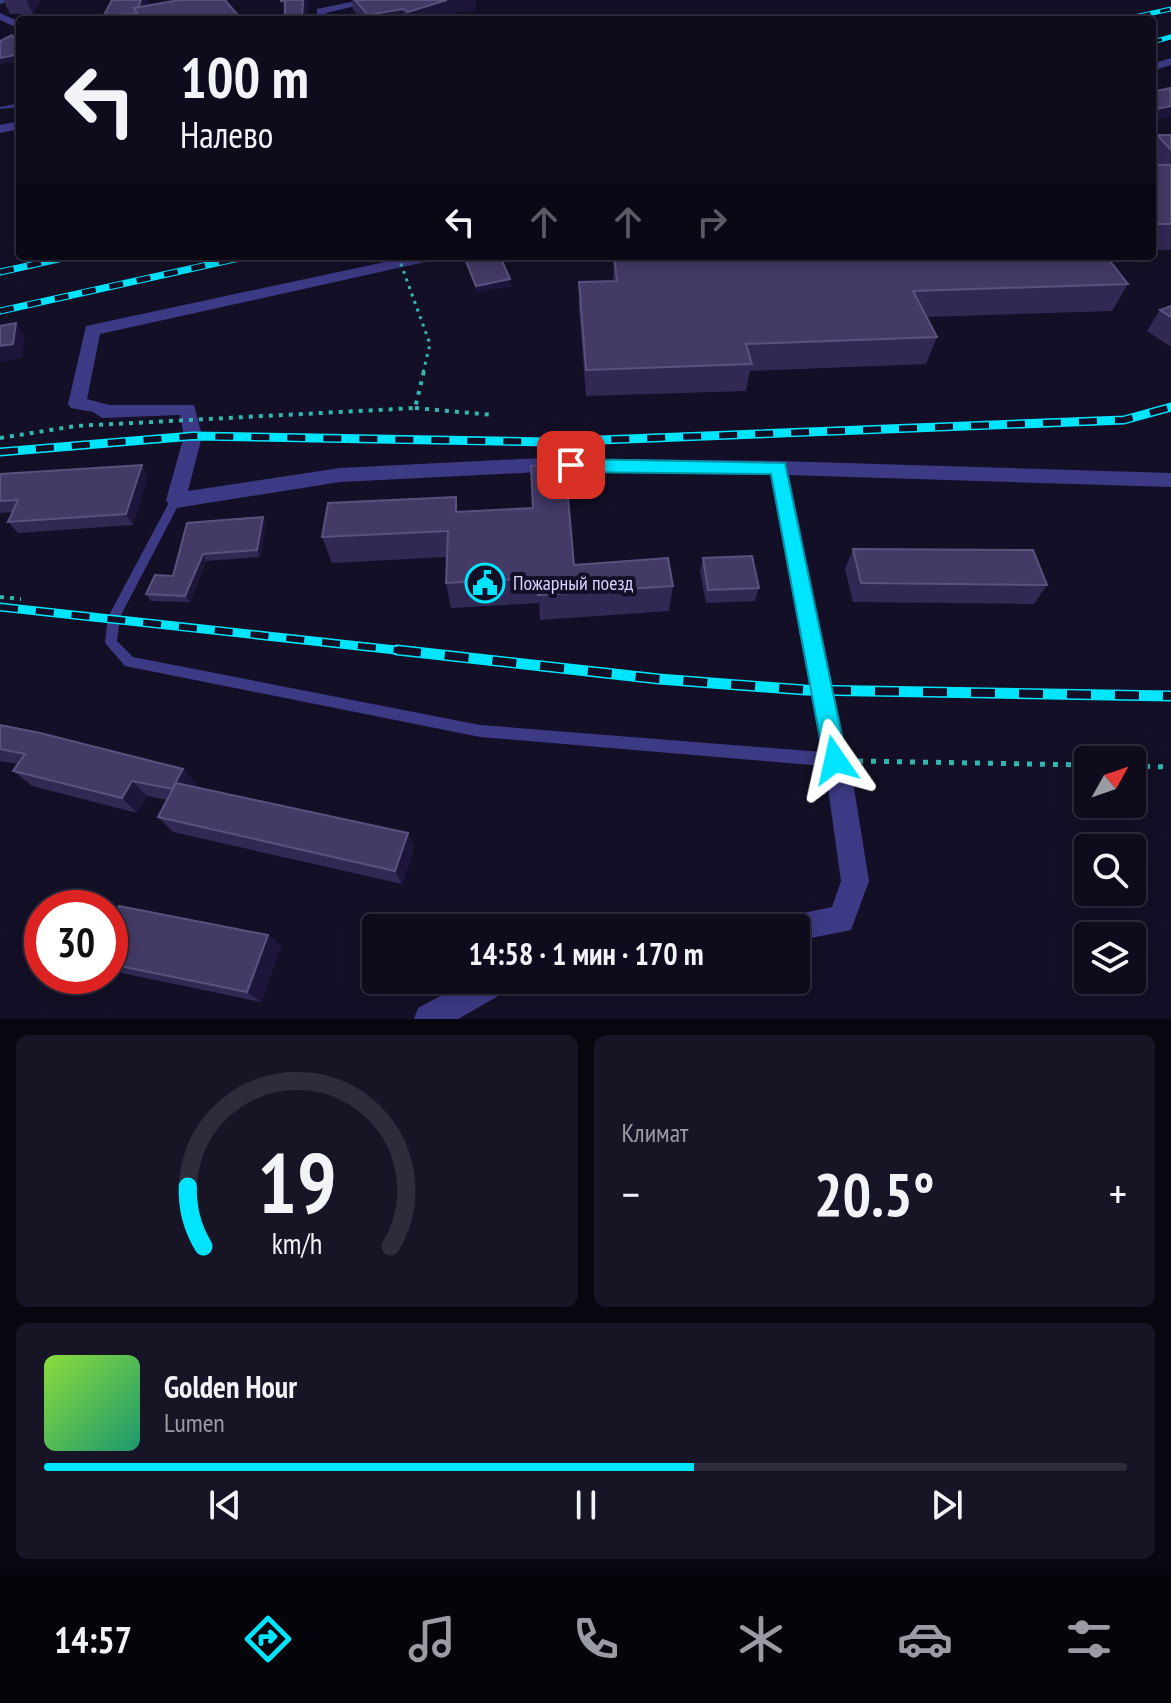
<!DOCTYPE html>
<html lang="ru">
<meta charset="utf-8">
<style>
body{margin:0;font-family:"PT Sans Narrow",sans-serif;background:#171425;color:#f1f3f6;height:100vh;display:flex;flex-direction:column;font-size:30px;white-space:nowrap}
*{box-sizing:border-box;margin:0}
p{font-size:26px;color:#9b9ba3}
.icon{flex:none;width:44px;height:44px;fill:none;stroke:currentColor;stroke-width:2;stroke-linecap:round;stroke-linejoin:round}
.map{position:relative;height:1019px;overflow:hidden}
.panel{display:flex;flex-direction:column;gap:16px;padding:16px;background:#08060f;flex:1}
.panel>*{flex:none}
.top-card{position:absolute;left:16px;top:16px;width:1140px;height:244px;border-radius:8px;box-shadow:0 4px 20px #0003,0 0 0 2px #2e2b3b;background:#0e0b1c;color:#f1f3f6;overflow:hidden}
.needle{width:52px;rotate:50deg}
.controls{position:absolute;left:1074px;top:746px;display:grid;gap:16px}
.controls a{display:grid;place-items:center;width:72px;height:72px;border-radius:8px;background:#0e0b1c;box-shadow:0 4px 20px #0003,0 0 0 2px #2e2b3b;font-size:40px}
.speed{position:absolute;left:24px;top:890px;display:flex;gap:16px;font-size:40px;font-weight:700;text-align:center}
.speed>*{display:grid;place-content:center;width:104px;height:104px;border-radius:50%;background:#0e0b1c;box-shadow:0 4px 20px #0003,0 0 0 2px #2e2b3b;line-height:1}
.speed .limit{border:12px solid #d22;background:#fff;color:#111}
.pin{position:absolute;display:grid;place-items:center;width:68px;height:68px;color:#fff;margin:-34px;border-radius:16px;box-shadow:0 4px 12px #0006}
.me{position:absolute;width:88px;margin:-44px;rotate:349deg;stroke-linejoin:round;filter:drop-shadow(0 0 6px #0008)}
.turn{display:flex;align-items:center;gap:28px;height:168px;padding:0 32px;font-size:36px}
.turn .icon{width:104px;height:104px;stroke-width:2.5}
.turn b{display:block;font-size:56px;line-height:68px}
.lanes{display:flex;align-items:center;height:76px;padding:0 32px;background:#0003;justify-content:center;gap:40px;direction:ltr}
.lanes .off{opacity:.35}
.big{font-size:60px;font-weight:800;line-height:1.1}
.panel .widget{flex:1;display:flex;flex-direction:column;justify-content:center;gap:12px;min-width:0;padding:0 28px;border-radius:12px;background:#171425}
.panel .dial{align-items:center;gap:0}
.dial svg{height:208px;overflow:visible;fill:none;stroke:#2e2b3b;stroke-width:7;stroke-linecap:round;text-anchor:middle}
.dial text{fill:#f1f3f6;stroke:none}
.song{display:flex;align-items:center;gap:24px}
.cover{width:96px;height:96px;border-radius:12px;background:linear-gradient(135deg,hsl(90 70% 55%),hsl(160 70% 35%))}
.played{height:8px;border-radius:4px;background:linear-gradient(90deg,#00e5ff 60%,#2e2b3b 60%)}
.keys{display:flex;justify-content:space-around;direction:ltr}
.heat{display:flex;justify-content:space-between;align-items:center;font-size:44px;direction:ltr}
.panel .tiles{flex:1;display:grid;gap:16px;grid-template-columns:1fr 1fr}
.widget:last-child{grid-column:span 2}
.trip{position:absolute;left:362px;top:914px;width:448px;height:80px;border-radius:8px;background:#0e0b1c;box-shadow:0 4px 20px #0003,0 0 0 2px #2e2b3b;font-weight:800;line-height:80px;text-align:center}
.tabs{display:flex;height:128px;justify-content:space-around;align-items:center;background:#06040b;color:#9b9ba3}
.tabs .icon{width:56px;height:56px}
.tabs .selected{color:#00e5ff}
.tabs b{font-size:36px;color:#f1f3f6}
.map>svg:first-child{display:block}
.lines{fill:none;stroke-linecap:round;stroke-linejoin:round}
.path-far1{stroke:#2fb8b0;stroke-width:4;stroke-dasharray:4 6;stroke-linecap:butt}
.path{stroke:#2fb8b0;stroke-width:5;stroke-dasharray:5 8;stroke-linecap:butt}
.service{fill:#3d3a85;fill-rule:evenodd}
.minor{fill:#3d3a85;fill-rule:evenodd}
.rail-far3-casing{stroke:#00e5ff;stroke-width:5}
.rail-far2-casing{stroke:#00e5ff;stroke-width:7}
.rail-far1-casing{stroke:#00e5ff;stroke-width:9}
.rail-casing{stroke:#00e5ff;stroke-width:11}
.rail-far3{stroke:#130f26;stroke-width:3;stroke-dasharray:10;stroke-linecap:butt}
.rail-far2{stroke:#130f26;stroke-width:5;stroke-dasharray:14;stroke-linecap:butt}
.rail-far1{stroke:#130f26;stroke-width:6;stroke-dasharray:18;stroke-linecap:butt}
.rail{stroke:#130f26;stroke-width:8;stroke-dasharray:24;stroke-linecap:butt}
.path-bridge-far1{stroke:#2fb8b0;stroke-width:3;stroke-dasharray:3 5;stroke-linecap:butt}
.path-bridge{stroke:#2fb8b0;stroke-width:4;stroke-dasharray:4 6;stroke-linecap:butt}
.wall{fill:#312854}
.shaded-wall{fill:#1d163a}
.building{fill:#433a66;stroke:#5a527e;stroke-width:2}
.route{fill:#00e5ff;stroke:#0095a6;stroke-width:2}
.labels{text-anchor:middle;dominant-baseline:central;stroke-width:8;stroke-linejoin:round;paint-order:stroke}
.poi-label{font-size:20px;fill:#d9d4ff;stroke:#130f26;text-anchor:start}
</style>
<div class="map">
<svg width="1171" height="1019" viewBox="0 0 1171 1019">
<rect width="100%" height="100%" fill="#130f26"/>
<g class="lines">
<g class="path-far1">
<path d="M415,408l79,7"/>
<path d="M0,597l21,2"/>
</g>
<g class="path">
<path d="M858,761l230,4"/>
<path d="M1132,766l39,1"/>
</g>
<g class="service">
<path d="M0,0h13l-13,4z"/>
<path d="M460,15l2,3 -17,2 1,-1z"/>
<path d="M232,18l15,2h-18z"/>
<path d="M20,103v4l-20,2v-2z"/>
<path d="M176,496l5,4 -61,117 -3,24 16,16 347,68 355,28 5,2 2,5 -2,5 -5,2 -355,-30 -355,-71 -20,-23 3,-26 64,-120z"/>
</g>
<g class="minor">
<path d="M361,0h20l-55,13 1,7h-10v-11z"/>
<path d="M0,13l20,9v7l-20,-9z"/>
<path d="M1171,58v7l-19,6v-7z"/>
<path d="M20,121v8l-20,4v-8z"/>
<path d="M413,256h28l-7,4 -334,74 -13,65 22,6h85l8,31 -14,55 152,-23 201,-10 237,3 393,12v14l-382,-12 65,313 15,93 -18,49 -55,11v-13h-21l4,-10 53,-11 9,-26 -13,-93 -58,-313 -229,-3 -201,10 -164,26 -7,-3 -3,-5 18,-64 -4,-21 -78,3 -9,-6 -22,-4 -3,-4 18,-78z"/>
<path d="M470,980h44l-5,10 -51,29h-44l4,-11z"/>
</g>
<defs>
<g id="rail-far3">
<path d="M1121,20l50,-11"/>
<path d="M1152,42l19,-5"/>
</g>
<g id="rail-far2">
<path d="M0,272l72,-16"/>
<path d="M0,311l248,-55"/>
</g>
<g id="rail-far1">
<path d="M0,452l193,-16 355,6 576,-22 47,-13"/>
<path d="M0,607l414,45"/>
</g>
<path id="rail" d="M397,650l262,29 146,11 366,6"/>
</defs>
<use href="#rail-far3" class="rail-far3-casing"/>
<use href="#rail-far2" class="rail-far2-casing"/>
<use href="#rail-far1" class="rail-far1-casing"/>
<use href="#rail" class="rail-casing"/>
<use href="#rail-far3" class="rail-far3"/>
<use href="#rail-far2" class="rail-far2"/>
<use href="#rail-far1" class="rail-far1"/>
<use href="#rail" class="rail"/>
<path class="path-bridge-far1" d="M398,256l32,88 -7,29"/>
<path class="path-bridge" d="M0,438l76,-12 339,-18 9,-37"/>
</g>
<g class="wall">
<path d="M3,0h38l-8,14h-23z"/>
<path d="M352,0h124h-1l1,10 -17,2 -24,8h-73l-9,-10z"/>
<path d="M151,5l91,15h-136l-2,-5z"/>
<path d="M1157,135h14v115h-19v-106z"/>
<path d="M463,256h37l11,30 -34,6z"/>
<path d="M614,256l514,28 -16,27 -185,6 10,20 -11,27 -176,7 -4,20 -160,5 -7,-87v-27l34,-1z"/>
<path d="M1171,306v41l-24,-16 13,-21z"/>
<path d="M0,474l148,2 -15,49 -115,8 -10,-11 5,-10 -13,1z"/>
<path d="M458,512l116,53 99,21 -4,25 -129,9 -1,-17 -88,5 -5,-25 1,-26 -115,6 -10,-26z"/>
<path d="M263,517l3,7 -6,33 -54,4 -16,41 -39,-1 -5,-7 27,-18 14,-53z"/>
<path d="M853,549l194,36 -13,19 -181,-2 -8,-33z"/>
<path d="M703,558l56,30 -4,13 -49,2 -6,-32z"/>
<path d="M0,725l183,44 13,15 -1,3 213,46 6,14 -12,37 -229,-52 -15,-15 9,-17 -20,-4 -10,17 -105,-27 -19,-15 5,-7 -18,-3z"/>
<path d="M110,925l158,10 13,11 -20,56 -149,-31 -2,-1z"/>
</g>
<g class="shaded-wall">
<path d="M26,0h15l-8,14z"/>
<path d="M141,0h8l3,7 -16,5z"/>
<path d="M303,0h5l-1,20h-10z"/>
<path d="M447,0h29h-1l1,10 -17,2 -24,8h-26l-1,-8z"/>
<path d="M281,1h4l-1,16z"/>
<path d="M403,9l2,11h-36l-1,-5z"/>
<path d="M20,54v7l-20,3v-6z"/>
<path d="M1171,106v11l-19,5v-12z"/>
<path d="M510,279l1,7 -34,6 -1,-6z"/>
<path d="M16,323l9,14 -3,21 -22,4v-16z"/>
<path d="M142,465l6,11 -15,49 -7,-11z"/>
<path d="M263,517l3,7 -6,33 -3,-7z"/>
<path d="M203,554l3,7 -16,41 -5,-6z"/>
<path d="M183,769l13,15 -10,20 -14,-15z"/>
<path d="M132,781l15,15 -10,17 -15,-15z"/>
<path d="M408,833l6,14 -12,37 -7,-13z"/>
<path d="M268,935l13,11 -20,56 -14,-10z"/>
</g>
<g class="building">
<path d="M112,0h29l-3,8h-4l2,6 -32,1z"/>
<path d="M179,0h46l17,20h-101l-7,-12z"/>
<path d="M281,0h22l-1,20h-17v-19h-4z"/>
<path d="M355,0h92l-39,12 -5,-3 -35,6z"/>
<path d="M12,35l8,10v9l-20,4v-17z"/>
<path d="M1170,88l1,18 -19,4v-18z"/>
<path d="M1157,135h14v15z"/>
<rect x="1152" y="165" width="19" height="59"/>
<path d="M464,256h36l10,23 -34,7z"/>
<path d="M614,256h492l22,28 -215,7 24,46 -191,7 6,20 -166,6 -7,-88 38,-1z"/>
<path d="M1171,306v11l-11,-7z"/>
<path d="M16,323l-3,21 -13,2v-20z"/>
<path d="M565,464l9,101 94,-7 5,28 -135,9 -1,-17 -91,5 2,-52 -126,6 6,-34 128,-6v15l77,-4 -2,-42z"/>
<path d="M142,465l-16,49 -118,8 10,-22 -18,1v-27z"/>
<path d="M263,517l-6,33 -54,4 -18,42 -39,-2 9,-19 18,1 14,-53z"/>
<path d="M853,549l180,1 14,35 -186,-2z"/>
<path d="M752,556l7,32 -51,2 -5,-32z"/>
<path d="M0,725l40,8 143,36 -11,20 -40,-8 -10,17 -109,-27 12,-17 -25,-5z"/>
<path d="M176,783l232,50 -13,38 -237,-54z"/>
<path d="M119,906l149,29 -21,57 -137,-28v-39z"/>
</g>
<path class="route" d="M571,459l214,4 62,297 -4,8 -8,3 -8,-3 -3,-8 -53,-286 -200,-2 -9,-7z"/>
<defs>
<symbol id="civic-ring" viewBox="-11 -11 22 22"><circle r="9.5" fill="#130f26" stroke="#00e5ff" stroke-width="1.5"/><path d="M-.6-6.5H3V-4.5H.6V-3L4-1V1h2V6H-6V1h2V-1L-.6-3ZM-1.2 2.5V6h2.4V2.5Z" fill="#00e5ff"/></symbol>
</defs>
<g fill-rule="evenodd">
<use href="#civic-ring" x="463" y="561" width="44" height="44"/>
</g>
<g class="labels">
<g class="poi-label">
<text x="513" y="583">Пожарный поезд</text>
</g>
</g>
</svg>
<div class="controls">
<a><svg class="needle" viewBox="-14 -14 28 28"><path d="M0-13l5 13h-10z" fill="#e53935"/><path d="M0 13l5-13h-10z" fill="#9b9ba3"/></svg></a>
<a><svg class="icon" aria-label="search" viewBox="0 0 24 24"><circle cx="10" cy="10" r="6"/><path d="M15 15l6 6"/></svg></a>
<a><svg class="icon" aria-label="layers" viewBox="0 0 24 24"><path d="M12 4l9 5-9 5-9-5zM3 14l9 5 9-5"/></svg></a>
</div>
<div class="speed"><div class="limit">30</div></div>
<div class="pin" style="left:571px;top:465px;background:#d93025"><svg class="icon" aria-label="arrive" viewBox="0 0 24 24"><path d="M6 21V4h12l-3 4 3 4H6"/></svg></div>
<svg class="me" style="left:835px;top:760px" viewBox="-20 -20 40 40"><path d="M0-17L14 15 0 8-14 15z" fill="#00e5ff" stroke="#fff" stroke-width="4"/></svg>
<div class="trip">14:58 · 1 мин · 170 m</div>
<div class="top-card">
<div class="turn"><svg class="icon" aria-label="left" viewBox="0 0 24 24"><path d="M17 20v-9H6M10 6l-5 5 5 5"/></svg><div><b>100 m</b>Налево</div></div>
<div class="lanes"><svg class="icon" aria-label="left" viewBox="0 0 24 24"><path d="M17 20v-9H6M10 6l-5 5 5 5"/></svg><svg class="icon off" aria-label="ahead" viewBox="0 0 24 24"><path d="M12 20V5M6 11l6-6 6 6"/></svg><svg class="icon off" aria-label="ahead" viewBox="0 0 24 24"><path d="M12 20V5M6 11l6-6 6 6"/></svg><svg class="icon off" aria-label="right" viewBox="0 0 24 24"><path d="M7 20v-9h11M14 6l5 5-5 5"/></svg></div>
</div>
</div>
<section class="panel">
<div class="tiles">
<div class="widget dial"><svg viewBox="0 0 100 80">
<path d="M14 69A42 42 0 1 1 86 69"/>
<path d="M14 69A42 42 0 0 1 8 46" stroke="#00e5ff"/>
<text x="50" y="56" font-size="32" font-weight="700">19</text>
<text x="50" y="72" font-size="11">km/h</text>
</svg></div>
<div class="widget"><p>Климат</p>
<div class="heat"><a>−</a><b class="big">20.5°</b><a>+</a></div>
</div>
<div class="widget">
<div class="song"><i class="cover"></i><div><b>Golden Hour</b><p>Lumen</p></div></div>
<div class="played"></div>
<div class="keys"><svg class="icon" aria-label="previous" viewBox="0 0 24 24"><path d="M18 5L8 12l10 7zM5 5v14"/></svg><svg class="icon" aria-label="pause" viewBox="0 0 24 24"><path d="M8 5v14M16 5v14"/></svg><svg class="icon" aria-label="next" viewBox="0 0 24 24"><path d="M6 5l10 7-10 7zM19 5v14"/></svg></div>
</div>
</div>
</section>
<nav class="tabs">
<b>14:57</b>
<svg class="icon selected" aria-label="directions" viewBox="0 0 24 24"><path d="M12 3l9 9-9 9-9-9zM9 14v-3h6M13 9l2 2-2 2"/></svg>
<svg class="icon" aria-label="music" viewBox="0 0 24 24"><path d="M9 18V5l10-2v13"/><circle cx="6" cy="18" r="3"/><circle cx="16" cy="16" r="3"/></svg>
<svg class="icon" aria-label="phone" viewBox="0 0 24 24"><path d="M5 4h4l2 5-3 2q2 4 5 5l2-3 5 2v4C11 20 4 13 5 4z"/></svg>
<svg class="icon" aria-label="climate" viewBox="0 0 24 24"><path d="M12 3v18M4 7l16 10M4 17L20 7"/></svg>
<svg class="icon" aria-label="car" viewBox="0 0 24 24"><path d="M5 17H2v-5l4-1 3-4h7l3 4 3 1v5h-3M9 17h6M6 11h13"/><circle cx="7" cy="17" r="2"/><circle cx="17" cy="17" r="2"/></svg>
<svg class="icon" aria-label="filters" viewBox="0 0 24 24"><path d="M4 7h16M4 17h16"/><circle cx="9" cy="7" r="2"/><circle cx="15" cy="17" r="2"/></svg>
</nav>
